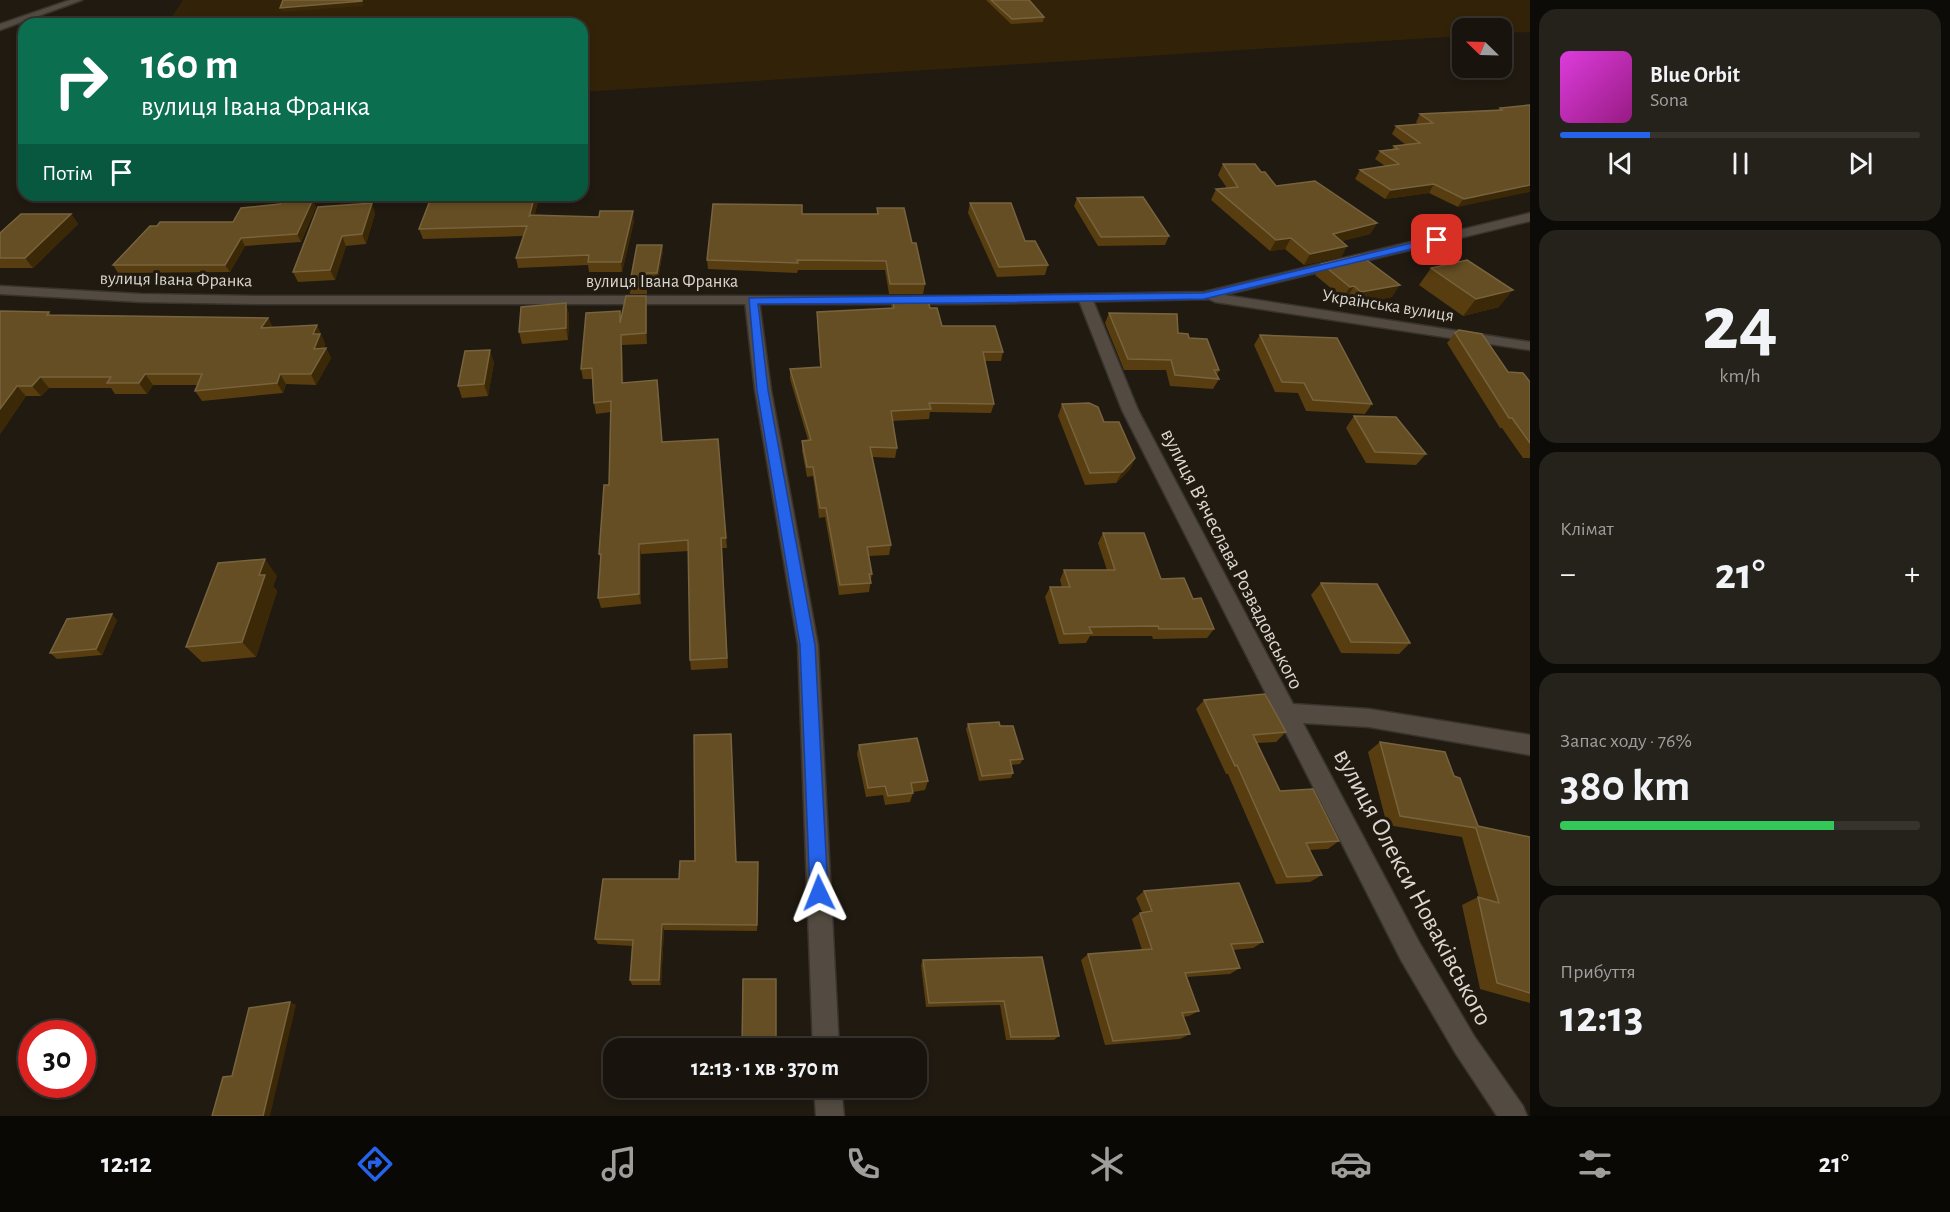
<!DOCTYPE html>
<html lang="uk">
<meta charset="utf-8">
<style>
body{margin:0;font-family:"Alegreya Sans",sans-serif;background:#25211b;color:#f1f3f6;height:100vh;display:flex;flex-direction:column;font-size:22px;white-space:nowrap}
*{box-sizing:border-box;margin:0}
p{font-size:20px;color:#9f9e9d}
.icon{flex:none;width:33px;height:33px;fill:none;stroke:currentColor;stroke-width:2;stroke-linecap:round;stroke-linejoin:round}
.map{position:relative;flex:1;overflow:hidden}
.panel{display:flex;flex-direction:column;gap:9px;padding:9px;background:#0d0b07;width:420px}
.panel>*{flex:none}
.guide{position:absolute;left:18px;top:18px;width:570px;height:183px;border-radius:18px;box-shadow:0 3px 9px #0003,0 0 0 2px #36332e;background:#0b6e4f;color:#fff;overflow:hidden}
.needle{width:39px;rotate:293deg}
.tools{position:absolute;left:1452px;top:18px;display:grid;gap:12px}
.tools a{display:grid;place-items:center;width:60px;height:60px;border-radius:12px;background:#18140d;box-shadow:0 3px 9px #0003,0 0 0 2px #36332e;font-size:30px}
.speed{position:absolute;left:18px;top:1020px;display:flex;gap:12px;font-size:30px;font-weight:700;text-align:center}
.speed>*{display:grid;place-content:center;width:78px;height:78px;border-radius:50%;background:#18140d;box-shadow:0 3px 9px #0003,0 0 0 2px #36332e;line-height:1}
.speed .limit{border:9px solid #d22;background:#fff;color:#111}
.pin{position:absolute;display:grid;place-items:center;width:51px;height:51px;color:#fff;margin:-26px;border-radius:12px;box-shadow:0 3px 9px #0006}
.me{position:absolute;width:66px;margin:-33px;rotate:358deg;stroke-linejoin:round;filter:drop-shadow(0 0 4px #0008)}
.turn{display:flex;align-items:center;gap:21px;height:126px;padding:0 24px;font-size:27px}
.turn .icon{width:78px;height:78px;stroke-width:2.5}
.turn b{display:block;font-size:42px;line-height:51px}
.then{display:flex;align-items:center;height:57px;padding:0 24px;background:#0003;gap:12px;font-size:22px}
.big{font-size:45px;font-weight:600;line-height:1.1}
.panel .tile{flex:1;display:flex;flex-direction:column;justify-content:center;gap:9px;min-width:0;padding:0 21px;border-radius:18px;background:#25211b}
.panel .dial{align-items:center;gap:0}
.dial b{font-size:78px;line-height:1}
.song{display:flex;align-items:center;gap:18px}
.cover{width:72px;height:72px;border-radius:9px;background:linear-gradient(135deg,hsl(300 70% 55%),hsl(310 70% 35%))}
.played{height:6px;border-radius:3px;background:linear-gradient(90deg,#2563eb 25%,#36332e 25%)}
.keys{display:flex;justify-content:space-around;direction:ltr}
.heat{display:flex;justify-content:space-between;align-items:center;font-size:33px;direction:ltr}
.charge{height:9px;border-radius:4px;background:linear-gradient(90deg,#34c759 76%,#36332e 0)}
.trip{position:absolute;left:603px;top:1038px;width:324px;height:60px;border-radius:18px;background:#18140d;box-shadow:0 3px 9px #0003,0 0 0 2px #36332e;font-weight:600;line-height:60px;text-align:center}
.dock{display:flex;height:96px;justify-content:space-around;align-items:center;background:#0a0805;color:#9f9e9d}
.dock .icon{width:42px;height:42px}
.dock .selected{color:#2563eb}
.dock b{font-size:27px;color:#f1f3f6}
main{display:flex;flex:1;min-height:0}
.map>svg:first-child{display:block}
.green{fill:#322208}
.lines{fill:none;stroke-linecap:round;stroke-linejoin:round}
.street-casing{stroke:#38332f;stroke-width:3}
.secondary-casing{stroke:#38332f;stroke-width:3}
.street{fill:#534b41;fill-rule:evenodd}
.secondary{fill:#534b41;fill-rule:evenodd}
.wall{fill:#573d0f}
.shaded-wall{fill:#3b2807}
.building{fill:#654e23;stroke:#77633e;stroke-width:1.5}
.route{fill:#2563eb;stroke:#184099;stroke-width:1.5}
.labels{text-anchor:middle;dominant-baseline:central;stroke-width:6;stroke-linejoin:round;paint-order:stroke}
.far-street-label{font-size:18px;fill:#dad6d0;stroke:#201a11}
.street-label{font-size:21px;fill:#dad6d0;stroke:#201a11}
.near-street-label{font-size:26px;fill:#dad6d0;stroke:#201a11}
</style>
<main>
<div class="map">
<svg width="1530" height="1116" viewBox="0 0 1530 1116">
<rect width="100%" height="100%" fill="#201a11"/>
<path class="green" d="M183,0h1347v32l-28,1v-5h-40v8l-880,56v-68h-415z"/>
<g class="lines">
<defs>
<g id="street">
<path d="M70,0h12l-82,30v-6z"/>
<path d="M1085,294l7,4 46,112 155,294 76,5 161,26v20l-161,-28 -66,-4 116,219 55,94 49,70 4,10h-30l-41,-62 -55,-94 -279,-550 -44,-112z"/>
<path d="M752,297l7,4 12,89 47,255 21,403h-26l-15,-403 -43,-255 -10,-89z"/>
<path d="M814,1088h27l3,28h-28z"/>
</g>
<path id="secondary" d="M1530,213v8l-306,74 306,47v8l-315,-48 -6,-3 -241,5h-708l-119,-2 -141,-8v-8l141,8 119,2h708l236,-4z"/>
</defs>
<use href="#street" class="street-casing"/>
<use href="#secondary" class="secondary-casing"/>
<use href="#street" class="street"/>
<use href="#secondary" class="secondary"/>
</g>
<g class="wall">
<path d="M986,0h43l15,17 -1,5 -32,2z"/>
<path d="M1530,105l-72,102 -29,-14 -44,6 -30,-20 5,-9 25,-4 -10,-7 5,-8 12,-2 2,-3 12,-1 -14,-11 4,-8 22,-2 -2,-2 4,-8 78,-4 2,-2z"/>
<path d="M1223,164l38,8 15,14 101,37 -7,11 -28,7 5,5 -6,11 -37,8 -19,-16 -15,2 -59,-51 5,-11 11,-1 -9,-13z"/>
<path d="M1077,198l92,38 -4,9 -67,1 -24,-40z"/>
<path d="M538,202l-4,14 100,5 -12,51h-33l-1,-7 -70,3 -2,-10 7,-22 -100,3 -4,-10z"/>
<path d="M970,203l55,38 23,24 -3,10 -48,2 -29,-64z"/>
<path d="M316,207l-15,35 -56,4 -15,26 -112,1 -5,-8 120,-43z"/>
<path d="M318,207l57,6 -9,31 -20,2 -11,34 -37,2 -5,-10z"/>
<path d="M877,208l35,35 13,41 -2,10h-34l-4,-24h-87l-1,3 -89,-4 -1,-9 95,-46h75z"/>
<path d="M71,214l7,10 -45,44h-33v-35z"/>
<path d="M662,245l1,6 -5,28h-11v15h-17l-1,-6z"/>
<path d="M1322,264l70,33 -38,7 -7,-6h-4l-28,-23z"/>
<path d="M1431,268l68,39 -36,9 -44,-31z"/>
<path d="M892,297l38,11 12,18 61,26 -2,9h-16l9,43 -3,9 -61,-1 -1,7 -37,2 5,27 -2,10 -23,-1 19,88 -2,10 -20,1 3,18 -3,18 -30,3 -14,-78 -6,1 -6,-42 -6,1 -5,-26v-10l6,-1 -18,-61v-10l30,-2 -3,-46v-9l74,-3z"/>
<path d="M566,303l3,12 -1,25 -46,4 -3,-12z"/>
<path d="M647,306v38l-25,1 1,38 34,-3 5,62 56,-3 9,109h-5l6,120 -37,2 -1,-10 -1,-109 -48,3v50l-40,4 -3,-10 3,-38 -2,-6 10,-69 2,-73 -15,2 -2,-11 -1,-24h-10l-2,-10 40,-50z"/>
<path d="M0,311l49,1 2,3 217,3 5,10 44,-3 8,19 -1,4h2l5,10 -15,27 -30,-1 -3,9 -81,8 -7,-10 3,-6h-45l-6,9h-32l-4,-6h-62l-8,8h-15l-26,38z"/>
<path d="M1109,313l69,20 11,5 30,32 -2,5 2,4 -6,10 -43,-3 -4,-16h-42l-19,-47z"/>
<path d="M1455,333l53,39 22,10v76h-7l-21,-30h-2l-53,-85z"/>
<path d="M1260,335l112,69 -7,10 -59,-3 -8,-18 -23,-1 -21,-47z"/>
<path d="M494,362l-6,34 -26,2 -4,-12z"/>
<path d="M1062,404l42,18 31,36 -5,11 -14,14 -31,2 -27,-69z"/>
<path d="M1354,416l72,38 -10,11 -50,-2 -20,-35z"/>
<path d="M1103,533l58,46 32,20 21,30 -7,9 -54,1 -1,-3h-62l-4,7 -27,1 -14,-47 5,-10h12l-2,-7 4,-10h43l-9,-27z"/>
<path d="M277,576l-4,10 4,5 -21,66 -54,5 -16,-15z"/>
<path d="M1321,583l89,60 -11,11 -58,-1 -30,-58z"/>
<path d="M117,620l-15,35 -45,4 -7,-6z"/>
<path d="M1204,700l82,32 -10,10 -19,1 23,48 59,50 -11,8 -19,1 13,25 -12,7 -34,2 -48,-110h-2l-30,-65z"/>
<path d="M968,724l32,2 23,33 -3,5 -9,1 2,8 -2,5 -32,3 -13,-52z"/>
<path d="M1380,742l74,34 24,50 52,11v166l-50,-14 -18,-84 16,-8 1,1 -17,-61 -75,-12 -19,-73z"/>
<path d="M859,745l69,36 -3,9 -12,2v1l-3,9 -25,3 -2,-10 -17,2 -9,-43z"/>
<path d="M736,862h22l-1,69 -93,-1 -3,55h-29l-2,-5 2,-34 -34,-2 -3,-5 84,-60z"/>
<path d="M1144,891l119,51 -10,6 -20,2 7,18 -10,6 -43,3 12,34 -10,5 -6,1 7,17 -10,5 -75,6 -24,-85 7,-6 54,-4 -10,-31 8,-6 2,-1 -6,-14z"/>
<path d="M1042,957l17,79 -5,4h-48l-6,-35 -74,2 -5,-42 2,-5z"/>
</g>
<g class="shaded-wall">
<path d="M362,0l2,6 -82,6 -2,-4z"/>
<path d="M1434,184l-5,9 -44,6 6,-9z"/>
<path d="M1530,185v7l-72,15 6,-8z"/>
<path d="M535,195h1l2,7 -6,25 -3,-10z"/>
<path d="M313,199l3,8 -15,35 -4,-8z"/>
<path d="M372,203l3,10 -9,31 -4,-10z"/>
<path d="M633,211l1,10 -12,51 -1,-10z"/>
<path d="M71,214l7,10 -45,44 -8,-10z"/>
<path d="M1377,223l-7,11 -43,11 6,-11z"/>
<path d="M342,236l4,10 -11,34 -5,-10z"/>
<path d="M241,238l4,8 -15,26 -5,-7z"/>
<path d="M1291,238l-6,11 -15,2 6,-11z"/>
<path d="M662,245l1,6 -5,28 -1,-6z"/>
<path d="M1347,246l-6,11 -37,8 6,-11z"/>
<path d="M1400,285l-8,12 -38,7 7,-12z"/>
<path d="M1354,286l-7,12h-4l7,-11z"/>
<path d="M1513,290l-14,17 -36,9 13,-17z"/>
<path d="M646,296l1,10v38l-1,-11z"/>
<path d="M566,303l3,12 -1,25 -2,-12z"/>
<path d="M268,318l6,11 -13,-1z"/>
<path d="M317,325l8,19 -5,14 6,-10 5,10 -15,27 -5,-11 3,-25 -1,-15z"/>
<path d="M621,335l1,10 2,49 -2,-11z"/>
<path d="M490,350l4,12 -6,34 -4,-12z"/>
<path d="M145,374l8,11 -6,9 -8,-11z"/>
<path d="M280,374l6,10 -3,9 -6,-10z"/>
<path d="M40,377l9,11 -8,8 -9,-10z"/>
<path d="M17,386l9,10 -26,38v-25z"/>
<path d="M1135,458l-5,11 -14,14 6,-11z"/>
<path d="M639,544l2,10v50l-2,-10z"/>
<path d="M265,559l12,17 -4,10 4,5 -21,66 -14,-15 17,-67z"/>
<path d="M112,614l5,6 -15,35 -6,-6z"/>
<path d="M662,924l2,6 -3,55 -2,-5z"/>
<path d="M290,1002l6,3 -26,111h-7z"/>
</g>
<g class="building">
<path d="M283,0h79v1l-82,7z"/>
<path d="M991,0h38l15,17 -32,2z"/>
<path d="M1530,105v80l-66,14 -30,-15 -43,6 -31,-20 39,-6 -19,-13 18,-2 -4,-3 26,-3 -24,-17 37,-3 -13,-9 82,-4 -2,-2z"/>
<path d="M1223,164h32l6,8h4l11,14 39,-5 62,42 -44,11 14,12 -37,8 -19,-16 -15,2 -60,-51 22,-2z"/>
<path d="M494,195h41l-6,22 1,-2 69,2 1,-6h33l-12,51h-33l1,-7 -73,3 11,-32 -108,3 12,-31z"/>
<path d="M1143,197l26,39 -68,1 -24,-39z"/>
<path d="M313,199l-16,35 -56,4 -16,27h-112l37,-39h7l3,-4h73l8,-14 39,-4 1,-3z"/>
<path d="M372,203l-10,31 -20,2 -12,34 -37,2 25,-65z"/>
<path d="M970,203h41l14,38h10l13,24 -49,2z"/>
<path d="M713,204l89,1v9h76l-1,-6h27l8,35h4l9,41h-35l-4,-23 -89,-1 1,3 -91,-3z"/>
<path d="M21,214h50l-46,44h-25v-25z"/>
<path d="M637,245h25l-5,28h-11v15h-17z"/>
<path d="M1360,255l40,30 -39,7 -7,-6 -4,1 -28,-23z"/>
<path d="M1467,260l46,30 -37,9 -45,-31z"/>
<path d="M626,296h20v37l-25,2 1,48 35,-3 5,62 56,-3 8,99h-5l6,120 -37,2 -2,-120 -49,4v50l-41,4 3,-44h-2l5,-69h5l2,-84 -17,2 -2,-35 -11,1 5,-56 34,-2v12z"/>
<path d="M892,297h35l3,11h7l5,18h53l8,26h-20l11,52 -65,-1 2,6 -40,2 6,37 -27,-1 21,98 -24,2 5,27h-3l2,9 -31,2 -14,-77h-6l-7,-41h-6l-5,-26 9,-1 -21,-71 31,-2 -4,-55 77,-4z"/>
<path d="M566,303v25l-47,4 2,-25z"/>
<path d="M0,311l49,1 -2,3 221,3 -7,10 56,-3 -4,9h7l-6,15 12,-1 -15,26h-31l-3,9 -82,8 7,-17h-57l-6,9h-32l4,-6h-71l-8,9h-15l-17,23z"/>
<path d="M1109,313l68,1 1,19 10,1 1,4 18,1 12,31h-5l5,9 -44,-4 -4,-15 -43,-1z"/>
<path d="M1459,330l23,4 26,38 15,1 7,9v61l-18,-25h-3l-54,-85z"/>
<path d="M1260,335l77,3 35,66 -59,-4 -9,-17 -22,-1z"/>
<path d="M490,350l-6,34 -26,2 7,-35z"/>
<path d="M1089,403l9,4 6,15h15l16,36 -13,14 -32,1 -28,-69z"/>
<path d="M1354,416l42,1 30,37 -51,-2z"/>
<path d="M1103,533h41l17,46 23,-1 9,21 8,-1 13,31h-55l-1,-3 -69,1 3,6 -28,1 -14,-47h20l-6,-17h51z"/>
<path d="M265,559l-6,16h6l-23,67 -56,5 32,-84z"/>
<path d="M1321,583l56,1 33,59 -59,-1z"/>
<path d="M112,614l-16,35 -46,4 17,-34z"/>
<path d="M1265,694l21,38 -33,3 27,56 33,-2 26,52 -33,2 16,32 -35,2 -50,-112 -2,1 -31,-66z"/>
<path d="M999,722l1,4h13l10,33 -13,1 3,13 -31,3 -14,-52z"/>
<path d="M731,734l5,128h22l-1,63 -95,-1 -3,56h-29l3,-40 -38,-1 8,-60h76l1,-18h15l-1,-126z"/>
<path d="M917,738l11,43 -17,2 2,10 -25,3 -3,-10 -17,2 -9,-43z"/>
<path d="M1380,742l65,10 9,24 6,2 18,48 52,11v156l-33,-10 -19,-86 21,6 -23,-75 -76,-12z"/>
<path d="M1239,883l24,59 -32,2 9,24 -55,5 14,38 -17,2 8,21 -77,7 -25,-87 64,-5 -12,-36 12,-2 -8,-20z"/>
<path d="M1042,957l17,79 -48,1 -7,-36 -75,2 -6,-43z"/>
<path d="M743,979h33v63h10v6h-48v-2h4z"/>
<path d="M290,1002l-27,114h-51l11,-39 9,-1 17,-68z"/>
</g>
<path class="route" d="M1437,237l5,3 -2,2 -236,57 -236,4 -210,1 10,86 47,255 13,248 -3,7 -6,2 -7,-2 -2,-7 -10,-248 -43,-255 -8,-92 455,-5z"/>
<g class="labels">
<g class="far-street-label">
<text transform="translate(176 280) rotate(1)">вулиця Івана Франка</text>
<text x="662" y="282">вулиця Івана Франка</text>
<text transform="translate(1388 306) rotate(9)">Українська вулиця</text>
</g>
<g class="street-label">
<text transform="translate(1232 559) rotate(63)">вулиця Вʼячеслава Розвадовського</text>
</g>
<g class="near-street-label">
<text transform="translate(1413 887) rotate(62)">вулиця Олекси Новаківського</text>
</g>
</g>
</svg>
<div class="tools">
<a><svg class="needle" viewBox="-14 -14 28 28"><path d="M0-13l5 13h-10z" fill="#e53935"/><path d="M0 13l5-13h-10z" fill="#9f9e9d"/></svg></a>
</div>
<div class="speed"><div class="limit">30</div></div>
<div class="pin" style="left:1437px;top:240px;background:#d93025"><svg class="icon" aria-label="arrive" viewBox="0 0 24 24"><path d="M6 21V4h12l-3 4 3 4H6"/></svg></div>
<svg class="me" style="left:819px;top:893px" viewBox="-20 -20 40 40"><path d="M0-17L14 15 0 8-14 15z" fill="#2563eb" stroke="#fff" stroke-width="4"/></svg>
<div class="trip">12:13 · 1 хв · 370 m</div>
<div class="guide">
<div class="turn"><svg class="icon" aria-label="right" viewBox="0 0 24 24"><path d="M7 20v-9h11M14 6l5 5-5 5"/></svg><div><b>160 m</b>вулиця Івана Франка</div></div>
<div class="then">Потім<svg class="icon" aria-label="arrive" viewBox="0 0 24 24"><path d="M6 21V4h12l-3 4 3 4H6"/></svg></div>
</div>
</div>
<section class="panel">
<div class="tile">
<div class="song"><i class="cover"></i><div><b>Blue Orbit</b><p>Sona</p></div></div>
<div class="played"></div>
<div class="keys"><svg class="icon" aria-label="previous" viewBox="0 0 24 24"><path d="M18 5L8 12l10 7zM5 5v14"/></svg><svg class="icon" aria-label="pause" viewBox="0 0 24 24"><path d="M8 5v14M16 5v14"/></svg><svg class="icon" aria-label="next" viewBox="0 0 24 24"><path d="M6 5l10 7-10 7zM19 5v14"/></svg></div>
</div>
<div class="tile dial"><b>24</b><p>km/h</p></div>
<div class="tile"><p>Клімат</p>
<div class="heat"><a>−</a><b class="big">21°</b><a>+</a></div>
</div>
<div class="tile"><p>Запас ходу · 76%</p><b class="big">380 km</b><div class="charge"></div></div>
<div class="tile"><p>Прибуття</p><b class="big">12:13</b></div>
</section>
</main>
<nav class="dock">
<b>12:12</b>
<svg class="icon selected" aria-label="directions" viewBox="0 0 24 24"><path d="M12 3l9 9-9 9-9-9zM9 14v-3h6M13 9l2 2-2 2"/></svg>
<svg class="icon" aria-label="music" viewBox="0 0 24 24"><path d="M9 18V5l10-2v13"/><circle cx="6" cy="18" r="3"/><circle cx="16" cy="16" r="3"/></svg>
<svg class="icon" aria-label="phone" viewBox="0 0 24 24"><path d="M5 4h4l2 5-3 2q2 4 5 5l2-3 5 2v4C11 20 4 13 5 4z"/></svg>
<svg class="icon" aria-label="climate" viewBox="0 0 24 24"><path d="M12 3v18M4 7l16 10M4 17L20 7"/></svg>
<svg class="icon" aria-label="car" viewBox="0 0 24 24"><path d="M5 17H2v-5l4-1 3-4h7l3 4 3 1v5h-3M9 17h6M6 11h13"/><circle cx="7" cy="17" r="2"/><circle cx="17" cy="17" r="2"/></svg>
<svg class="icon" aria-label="filters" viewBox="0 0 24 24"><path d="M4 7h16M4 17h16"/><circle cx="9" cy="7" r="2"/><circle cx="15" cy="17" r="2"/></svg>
<b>21°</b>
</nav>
